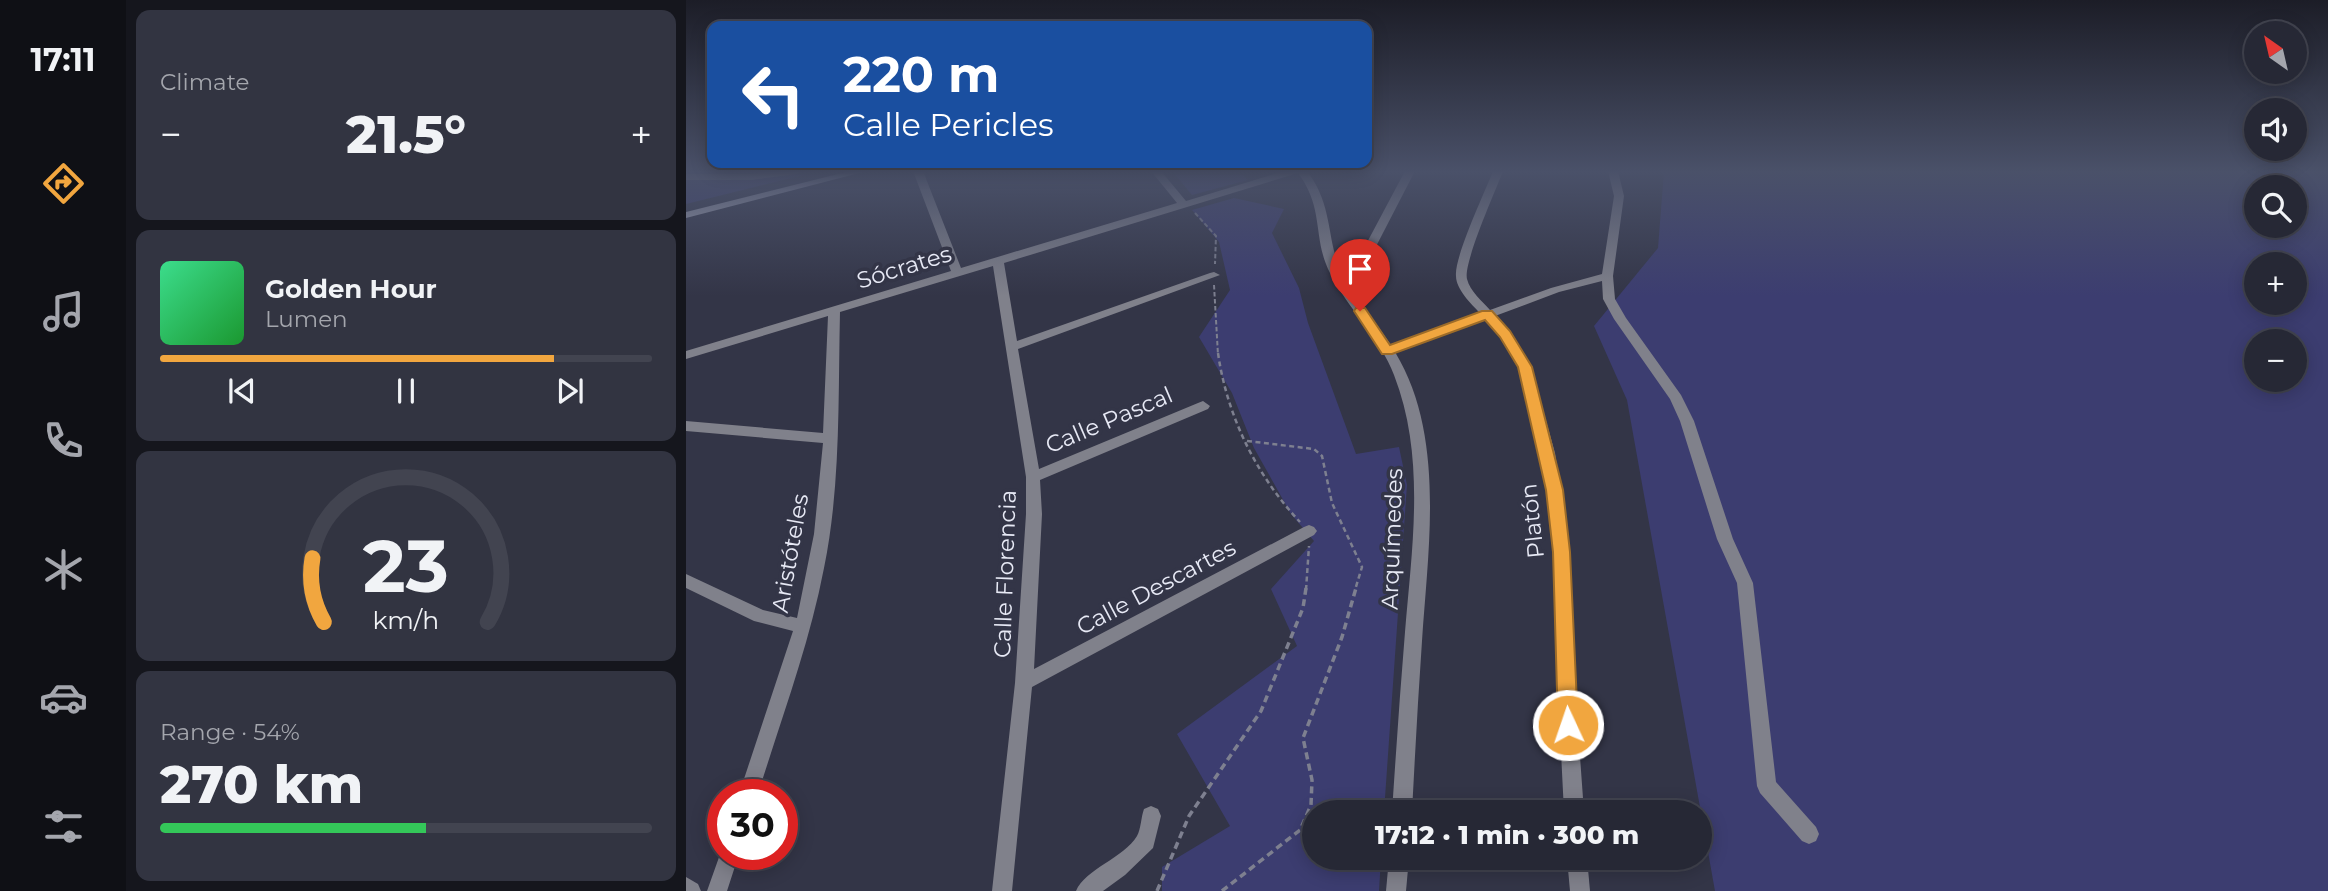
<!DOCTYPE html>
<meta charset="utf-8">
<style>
body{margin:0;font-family:Montserrat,sans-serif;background:#323441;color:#f1f3f6;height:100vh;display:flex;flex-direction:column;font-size:26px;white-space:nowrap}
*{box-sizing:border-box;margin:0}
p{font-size:23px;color:#a4a6ad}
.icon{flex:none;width:38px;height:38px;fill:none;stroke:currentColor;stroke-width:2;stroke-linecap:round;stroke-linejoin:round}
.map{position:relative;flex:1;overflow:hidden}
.side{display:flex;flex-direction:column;gap:10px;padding:10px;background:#15161d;width:560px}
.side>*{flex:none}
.guide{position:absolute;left:21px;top:21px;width:665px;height:147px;border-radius:14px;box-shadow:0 4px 18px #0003,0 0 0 2px #424450;background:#1a4fa0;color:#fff;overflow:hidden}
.needle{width:46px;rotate:326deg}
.controls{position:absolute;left:1558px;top:21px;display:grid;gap:14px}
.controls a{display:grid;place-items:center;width:63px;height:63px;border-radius:50%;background:#262835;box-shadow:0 4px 18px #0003,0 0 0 2px #424450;font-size:35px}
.speed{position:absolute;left:21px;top:779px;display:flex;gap:14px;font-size:35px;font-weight:700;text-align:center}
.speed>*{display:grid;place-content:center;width:91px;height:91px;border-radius:50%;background:#262835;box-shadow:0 4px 18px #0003,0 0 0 2px #424450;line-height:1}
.speed .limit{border:10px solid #d22;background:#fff;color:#111}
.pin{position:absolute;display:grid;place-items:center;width:60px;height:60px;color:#fff;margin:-72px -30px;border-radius:50% 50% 50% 0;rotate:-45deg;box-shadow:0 0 7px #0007}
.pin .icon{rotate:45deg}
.me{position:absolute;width:77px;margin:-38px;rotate:357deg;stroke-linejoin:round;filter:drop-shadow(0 0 5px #0008)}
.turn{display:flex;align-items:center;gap:24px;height:147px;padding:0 21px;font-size:32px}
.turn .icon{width:91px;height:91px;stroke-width:2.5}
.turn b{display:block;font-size:49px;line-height:60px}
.big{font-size:52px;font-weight:800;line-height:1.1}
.side .card{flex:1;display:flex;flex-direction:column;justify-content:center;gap:10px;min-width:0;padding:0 24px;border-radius:14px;background:#323441}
.side .dial{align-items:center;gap:0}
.dial svg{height:182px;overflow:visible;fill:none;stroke:#424450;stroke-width:7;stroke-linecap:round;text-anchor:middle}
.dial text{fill:#f1f3f6;stroke:none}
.song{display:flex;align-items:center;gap:21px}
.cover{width:84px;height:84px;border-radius:10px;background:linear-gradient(135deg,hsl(150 70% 55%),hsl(130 70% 35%))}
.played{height:7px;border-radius:4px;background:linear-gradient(90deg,#f1a63f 80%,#424450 80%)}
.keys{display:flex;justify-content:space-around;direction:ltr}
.heat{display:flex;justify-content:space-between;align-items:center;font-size:38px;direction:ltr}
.charge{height:10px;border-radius:5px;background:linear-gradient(90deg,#34c759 54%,#424450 0)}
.trip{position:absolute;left:616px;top:800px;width:410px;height:70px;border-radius:35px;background:#262835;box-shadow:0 4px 18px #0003,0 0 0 2px #424450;font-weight:800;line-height:70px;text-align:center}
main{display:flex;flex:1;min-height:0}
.tab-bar{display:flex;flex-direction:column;width:126px;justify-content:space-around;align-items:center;background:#0f1015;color:#a4a6ad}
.tab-bar .icon{width:49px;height:49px}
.tab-bar .current{color:#f1a63f}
.tab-bar b{font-size:32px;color:#f1f3f6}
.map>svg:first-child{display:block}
.green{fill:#3c3d70;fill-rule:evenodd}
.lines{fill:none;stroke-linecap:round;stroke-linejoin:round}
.path-far2{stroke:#7e8090;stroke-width:2;stroke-dasharray:4.5 2.5;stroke-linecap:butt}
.path-far1{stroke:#7e8090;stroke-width:2.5;stroke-dasharray:5 3.5;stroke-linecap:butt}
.path{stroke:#7e8090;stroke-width:3.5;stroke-dasharray:7 4.5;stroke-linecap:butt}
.lane{stroke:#80818b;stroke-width:6}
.street{fill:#80818b;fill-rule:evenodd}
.secondary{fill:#a9abba;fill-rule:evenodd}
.route{fill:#f1a63f;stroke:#9d6c29;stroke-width:2}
.labels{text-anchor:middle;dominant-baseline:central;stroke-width:7;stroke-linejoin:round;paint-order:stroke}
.street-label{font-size:23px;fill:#e7e9f5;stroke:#333547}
</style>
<main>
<nav class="tab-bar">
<b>17:11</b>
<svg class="icon current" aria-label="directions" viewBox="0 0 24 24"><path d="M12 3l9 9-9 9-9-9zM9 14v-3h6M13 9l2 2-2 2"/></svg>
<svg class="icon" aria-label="music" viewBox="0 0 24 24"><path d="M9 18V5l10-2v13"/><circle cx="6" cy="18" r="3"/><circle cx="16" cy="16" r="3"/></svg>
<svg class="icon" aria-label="phone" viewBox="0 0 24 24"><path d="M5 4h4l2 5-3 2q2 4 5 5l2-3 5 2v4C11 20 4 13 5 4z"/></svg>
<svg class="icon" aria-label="climate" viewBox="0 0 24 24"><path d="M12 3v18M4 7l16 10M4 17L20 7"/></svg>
<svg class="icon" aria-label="car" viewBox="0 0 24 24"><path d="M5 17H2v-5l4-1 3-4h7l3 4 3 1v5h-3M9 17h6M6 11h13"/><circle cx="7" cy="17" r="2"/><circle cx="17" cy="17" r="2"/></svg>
<svg class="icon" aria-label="filters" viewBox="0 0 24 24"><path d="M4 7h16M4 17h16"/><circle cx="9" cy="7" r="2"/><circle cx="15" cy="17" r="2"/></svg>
</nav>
<section class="side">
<div class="card"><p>Climate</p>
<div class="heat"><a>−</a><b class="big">21.5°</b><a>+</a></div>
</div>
<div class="card">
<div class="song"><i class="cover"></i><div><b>Golden Hour</b><p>Lumen</p></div></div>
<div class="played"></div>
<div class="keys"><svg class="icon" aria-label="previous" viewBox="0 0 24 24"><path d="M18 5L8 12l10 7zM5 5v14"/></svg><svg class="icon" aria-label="pause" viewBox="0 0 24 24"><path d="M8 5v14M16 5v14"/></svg><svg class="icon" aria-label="next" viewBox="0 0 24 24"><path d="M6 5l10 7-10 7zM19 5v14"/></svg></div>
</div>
<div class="card dial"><svg viewBox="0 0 100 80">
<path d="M14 69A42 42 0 1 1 86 69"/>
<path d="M14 69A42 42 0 0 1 9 41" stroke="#f1a63f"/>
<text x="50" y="56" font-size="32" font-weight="700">23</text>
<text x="50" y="72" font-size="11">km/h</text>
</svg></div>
<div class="card"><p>Range · 54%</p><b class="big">270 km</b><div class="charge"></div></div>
</section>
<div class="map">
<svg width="1642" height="891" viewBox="0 0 1642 891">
<rect width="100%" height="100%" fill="#333547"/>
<g class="green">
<path d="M0,171h134l-134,33z"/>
<path d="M486,171h66l10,9 -56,15z"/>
<path d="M978,171h664v720h-613l-88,-491 -33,-74 64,-78zM1570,187h38v39h-38zM1570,264h38v39h-38zM1570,341h38v39h-38z"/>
<path d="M548,198l50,11 -12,24 27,55 9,35 48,131 43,-7 8,38 -23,327h-70v46h67l-2,33h-217v-24l68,-41 -53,-92 120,-88 -26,-57 43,-48 -23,-27 -37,-66 -22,-55 -33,-56 31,-47 -11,-48 -27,-32z"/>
</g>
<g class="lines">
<g class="path-far2">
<path d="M509,213l21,23 -1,28"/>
<path d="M528,285l4,70"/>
</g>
<g class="path-far1">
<path d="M532,353c9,63 38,122 82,169"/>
<path d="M561,441l67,8 8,7 10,47 30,64 -7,23"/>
<path d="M620,590l3,-44"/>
</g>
<g class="path">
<path d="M471,891l32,-75 72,-105 42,-103 3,-20"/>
<path d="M536,891l78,-61 11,-25 1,-25 -9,-42 39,-101 14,-49"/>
</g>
<path class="lane" d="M0,177h65l45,-6"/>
<g class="street">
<path d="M227,171h10l38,97 216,-65 -26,-32h10l25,30 98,-30h23c29,38 17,71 39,111l59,-111h10l-62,120 38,54 89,-32c-9,-9 -24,-24 -24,-37 -2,-19 29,-84 37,-105h10c-7,19 -40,92 -36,108 3,12 15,22 23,31l61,-22 51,-14 12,-78 -6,-25h10l6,25 -11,80 2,23 11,19 55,77 13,26 39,118 20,44 23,199 40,45 3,7 -3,7 -7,3 -7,-3 -42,-48 -3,-7 -20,-203 -20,-44 -37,-118 -10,-22 -56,-80 -11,-20 -1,-18 -43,11 -64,24 14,15 22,36 24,86 15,99 1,80 13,180h-20l-9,-180 -1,-80 -13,-99 -22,-86 -19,-31 -15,-17 -90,33c51,84 33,196 27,289 -4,57 -7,114 -10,171h-20c4,-60 8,-120 13,-180 7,-85 21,-175 -11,-257 -14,-37 -46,-66 -64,-102 -18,-35 -5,-64 -32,-100l-294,90 13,78 193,-68 4,-1 6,3 -202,74 21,120 159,-66 5,-2 7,5 -2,3 -168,71 2,34 -8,155 270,-142 5,-2 5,2 3,4 -3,4 -282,152 -20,204h-20l23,-208 11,-169v-37l-33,-211 -153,46c-2,85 1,173 -16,256 -15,78 -43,151 -66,226h-19l54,-163 -39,-10 -68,-33v-14l77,36 34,8 17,-84 9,-91 -137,-12v-10l137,12 5,-117 -142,43v-8l265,-80z"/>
<path d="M465,806l7,3 3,7 -8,32 -28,27 -22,16h-27c9,-22 48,-33 61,-55 4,-7 4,-19 7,-27z"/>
<path d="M37,846v8h16l-12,37h-20z"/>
<path d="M703,858h20l-3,33h-20z"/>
<path d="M881,858h20l3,33h-20z"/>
<path d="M0,877l12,7 3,7h-15z"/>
</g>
<path class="secondary" d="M164,171h17l-181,47v-6z"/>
</g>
<linearGradient id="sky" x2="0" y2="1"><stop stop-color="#1c1d27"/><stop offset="0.58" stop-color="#4a5169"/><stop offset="1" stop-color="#4a5169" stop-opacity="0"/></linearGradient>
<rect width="1642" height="296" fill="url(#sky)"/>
<path class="route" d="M670,308h9l25,37 92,-34h10l18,20 22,36 31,123 7,62 8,173 -3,7 -7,3 -7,-3 -3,-7 -5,-173 -7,-62 -28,-123 -18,-30 -15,-17 -93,34h-10l-28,-43z"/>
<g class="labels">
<g class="street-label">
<text transform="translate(218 267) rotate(-17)">Sócrates</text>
<text transform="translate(423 420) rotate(-23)">Calle Pascal</text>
<text transform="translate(846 521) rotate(-96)">Platón</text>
<text transform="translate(706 539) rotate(-88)">Arquímedes</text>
<text transform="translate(104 553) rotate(-80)">Aristóteles</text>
<text transform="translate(319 574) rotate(-88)">Calle Florencia</text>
<text transform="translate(470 587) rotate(-28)">Calle Descartes</text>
</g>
</g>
</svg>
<div class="controls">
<a><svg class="needle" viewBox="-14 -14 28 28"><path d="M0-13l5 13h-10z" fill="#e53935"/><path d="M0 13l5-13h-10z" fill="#a4a6ad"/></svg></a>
<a><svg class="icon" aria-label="sound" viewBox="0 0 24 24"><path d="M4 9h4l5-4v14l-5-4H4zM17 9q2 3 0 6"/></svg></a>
<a><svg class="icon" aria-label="search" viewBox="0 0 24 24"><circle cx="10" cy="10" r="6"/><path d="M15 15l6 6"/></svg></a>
<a>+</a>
<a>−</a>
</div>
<div class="speed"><div class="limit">30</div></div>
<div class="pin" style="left:674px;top:311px;background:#d93025"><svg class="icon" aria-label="arrive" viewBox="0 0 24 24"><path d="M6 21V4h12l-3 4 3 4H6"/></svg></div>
<svg class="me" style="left:882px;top:725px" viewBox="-20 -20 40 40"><circle r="17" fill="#f1a63f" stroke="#fff" stroke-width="3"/><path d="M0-11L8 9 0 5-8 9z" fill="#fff"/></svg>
<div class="trip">17:12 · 1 min · 300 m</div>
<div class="guide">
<div class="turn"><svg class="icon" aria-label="left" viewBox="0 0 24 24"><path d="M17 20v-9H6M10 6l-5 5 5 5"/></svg><div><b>220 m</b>Calle Pericles</div></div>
</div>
</div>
</main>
